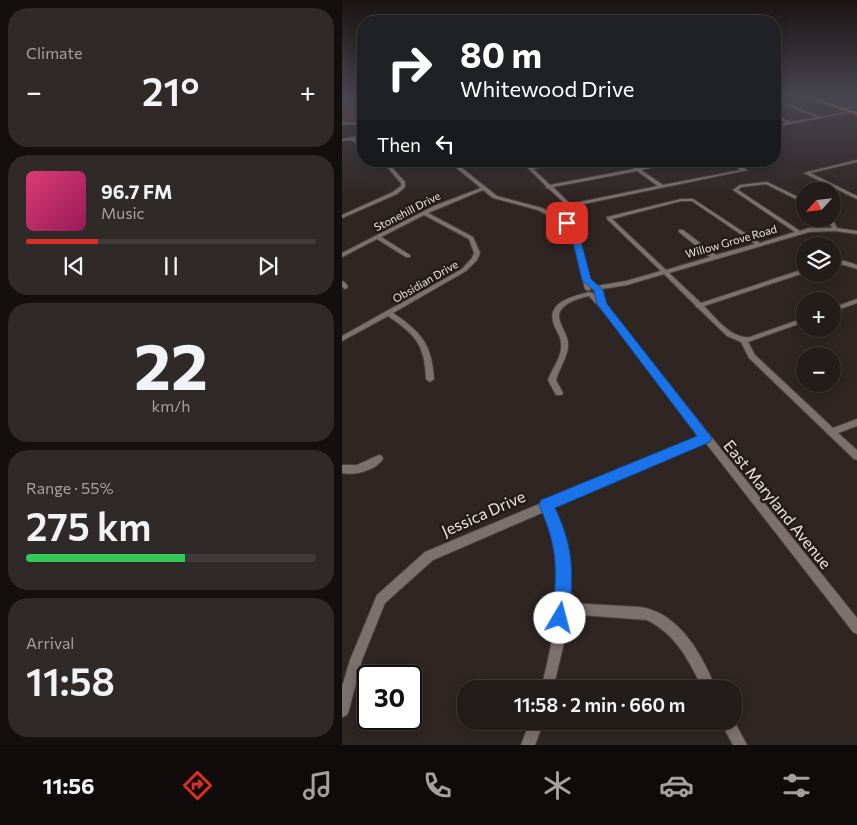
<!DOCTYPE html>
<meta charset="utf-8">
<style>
body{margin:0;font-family:Commissioner,sans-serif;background:#2f2927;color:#f1f3f6;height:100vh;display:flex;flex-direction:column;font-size:19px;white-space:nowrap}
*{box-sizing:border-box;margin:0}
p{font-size:16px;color:#a3a1a2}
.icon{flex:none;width:28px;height:28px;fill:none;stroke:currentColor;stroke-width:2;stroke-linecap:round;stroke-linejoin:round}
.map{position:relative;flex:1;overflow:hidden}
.sheet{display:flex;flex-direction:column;gap:8px;padding:8px;background:#130f0e;width:342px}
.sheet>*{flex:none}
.guide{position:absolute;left:15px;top:15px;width:424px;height:152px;border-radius:20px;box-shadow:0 2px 12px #0003,0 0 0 1px #403a39;background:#202124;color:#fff;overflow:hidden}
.needle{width:32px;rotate:243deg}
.controls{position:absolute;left:454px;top:182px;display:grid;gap:10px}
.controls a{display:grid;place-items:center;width:45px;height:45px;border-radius:50%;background:#231c1a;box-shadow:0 2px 12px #0003,0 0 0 1px #403a39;font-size:25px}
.speed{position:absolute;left:15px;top:665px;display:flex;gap:10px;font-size:25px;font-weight:700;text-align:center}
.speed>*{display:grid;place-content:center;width:65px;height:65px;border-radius:50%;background:#231c1a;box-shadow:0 2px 12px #0003,0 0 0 1px #403a39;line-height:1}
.speed .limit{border:2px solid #111;border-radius:8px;background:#fff;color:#111}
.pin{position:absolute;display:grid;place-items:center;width:42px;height:42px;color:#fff;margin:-21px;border-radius:10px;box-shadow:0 2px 8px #0006}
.me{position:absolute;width:55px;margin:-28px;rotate:8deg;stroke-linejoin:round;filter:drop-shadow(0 0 4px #0008)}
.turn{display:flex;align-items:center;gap:18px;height:105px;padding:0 20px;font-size:22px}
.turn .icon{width:65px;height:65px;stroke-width:2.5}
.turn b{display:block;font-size:35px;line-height:42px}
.then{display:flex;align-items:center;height:48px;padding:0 20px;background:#0003;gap:10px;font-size:19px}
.big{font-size:38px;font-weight:600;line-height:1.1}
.sheet .tile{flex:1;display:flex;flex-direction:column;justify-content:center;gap:8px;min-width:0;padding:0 18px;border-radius:20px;background:#2f2927}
.sheet .dial{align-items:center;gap:0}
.dial b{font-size:65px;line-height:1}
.song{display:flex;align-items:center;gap:15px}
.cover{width:60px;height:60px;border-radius:8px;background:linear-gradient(135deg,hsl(340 70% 55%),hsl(330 70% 35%))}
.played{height:5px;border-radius:2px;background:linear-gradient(90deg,#d93025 25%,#403a39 25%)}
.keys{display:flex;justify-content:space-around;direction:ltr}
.heat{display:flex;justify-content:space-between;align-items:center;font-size:28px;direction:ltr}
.charge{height:8px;border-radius:4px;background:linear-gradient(90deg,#34c759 55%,#403a39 0)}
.trip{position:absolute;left:115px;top:680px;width:285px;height:50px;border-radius:20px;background:#231c1a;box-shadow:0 2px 12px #0003,0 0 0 1px #403a39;font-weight:600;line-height:50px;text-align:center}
.tab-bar{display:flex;height:80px;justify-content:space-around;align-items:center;background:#0e0b0a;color:#a3a1a2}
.tab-bar .icon{width:35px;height:35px}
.tab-bar .current{color:#d93025}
.tab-bar b{font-size:22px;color:#f1f3f6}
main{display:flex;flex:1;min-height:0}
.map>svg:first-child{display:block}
.green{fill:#603328}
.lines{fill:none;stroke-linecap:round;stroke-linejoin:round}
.minor-casing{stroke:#4a4240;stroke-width:2}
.major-casing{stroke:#4a4240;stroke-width:2}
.minor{fill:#7d716e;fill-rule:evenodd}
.major{fill:#c97d6a;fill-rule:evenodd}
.route{fill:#1a73e8;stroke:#114b97}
.labels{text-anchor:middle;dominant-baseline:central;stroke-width:5;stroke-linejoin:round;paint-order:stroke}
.far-street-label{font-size:11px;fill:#ece5e3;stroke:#251c19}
.near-street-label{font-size:16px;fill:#ece5e3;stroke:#251c19}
</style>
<main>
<section class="sheet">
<div class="tile"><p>Climate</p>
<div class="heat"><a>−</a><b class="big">21°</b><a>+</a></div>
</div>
<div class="tile">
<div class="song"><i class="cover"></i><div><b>96.7 FM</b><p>Music</p></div></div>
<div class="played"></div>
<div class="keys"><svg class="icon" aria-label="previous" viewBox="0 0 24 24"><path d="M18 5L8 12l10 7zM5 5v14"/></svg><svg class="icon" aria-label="pause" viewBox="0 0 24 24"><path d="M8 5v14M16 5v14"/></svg><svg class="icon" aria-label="next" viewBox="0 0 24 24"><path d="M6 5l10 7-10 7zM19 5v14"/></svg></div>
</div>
<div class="tile dial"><b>22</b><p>km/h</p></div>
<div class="tile"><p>Range · 55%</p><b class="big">275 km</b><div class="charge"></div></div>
<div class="tile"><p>Arrival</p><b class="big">11:58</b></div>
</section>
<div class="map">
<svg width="515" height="745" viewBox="0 0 515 745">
<rect width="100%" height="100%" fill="#2f2523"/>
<path class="green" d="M0,95h13l1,3 7,1v24l-21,-1z"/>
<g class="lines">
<defs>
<g id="minor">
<path d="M502,95l13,2v2l-13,-3z"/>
<path d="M432,99l46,18 30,-6 2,1 -78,15v-2l13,-2 -13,-6v-2l17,7 26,-5 -43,-16z"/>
<path d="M515,105v2l-15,3 -2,-1z"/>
<path d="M0,122l21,1v2l-21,-1z"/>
<path d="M21,135v2l-9,2 9,5v2l-13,-6 -8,1v-2z"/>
<path d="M515,160v2l-47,11 47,23v3l-53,-26z"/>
<path d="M40,161h4l19,21v5l-8,7 -55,24v-3l51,-23 8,-6v-3z"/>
<path d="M106,161h5l44,35 45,12 27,14 9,12 13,55 -3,2 -3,-2 -13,-55 -7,-10 -27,-14 -45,-12 -10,-8 -55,23 45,24 7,16 -3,7 -11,11 -73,42c28,19 39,31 41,66l-4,3 -4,-3c-1,-34 -10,-44 -38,-63l-46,25v-5l120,-67 10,-11 2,-5 -5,-14 -45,-24 -43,22 29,18v2h-4l-29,-18 -35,18v-4l92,-47 47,-18z"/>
<path d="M179,161h5l5,6 32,-6h10l-40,8 17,16 84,-16 -10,-8h5l9,7 34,-7h9l-40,9 22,15 78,-15 -14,-9h5l15,9 -178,37 -21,-19h-2v-2zM295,171l21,15 -88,18 -17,-17z"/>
<path d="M425,182l37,18v3l-38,-19 -25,3 -3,3 62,41 9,-3h23l-4,-9 4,-1 5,10 20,3v3l-22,-3 -26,1 -140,41 32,30 103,-34v4l-100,33c12,12 27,33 46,31l54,-19v4l-56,20 7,13 78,73 24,-9v7l-19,7 19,17v10l-3,-1 -105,-101 -8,-16 -14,-6 -29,-28 -2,-1 -1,-2 -31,-31 -37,11 -31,5 -3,-2 3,-2 30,-5 35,-10 -54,-52v-2l74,-18h12l67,44 35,-11 -62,-42 7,-5zM339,201h11l63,43 -39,11 -33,-25h-4v2l31,25 -44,13 -54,-51z"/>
<path d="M490,260l13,1 12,4v4l-13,-4 -12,-1z"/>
<path d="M0,281c3,1 7,5 5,7l-2,1 -3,-2z"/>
<path d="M247,292l4,1 25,28 239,297v16l-4,-2 -148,-190 -153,66c13,30 20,62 17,95 18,1 36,2 53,3 9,1 19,0 27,3 34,10 55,50 67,80h-13c-14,-28 -27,-55 -56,-69l-79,-6 -4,29 -11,46h-12c15,-60 27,-118 3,-177l-111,48 -48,43 -23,57 -13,50 -2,5 -5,2v-30l8,-27 27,-65 48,-43 276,-116 -87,-113 -25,-27c-13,3 -37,10 -28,28 3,8 8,14 7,23 -1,11 -9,22 -12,33l7,13 -1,2h-6l-8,-15c4,-12 15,-24 13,-37 0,-8 -7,-14 -8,-22 -5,-20 22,-25 36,-29z"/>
<path d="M515,299v4l-25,9v-4z"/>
<path d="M37,455l3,1 1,3c-7,11 -28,17 -41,14v-8h15z"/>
<path d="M391,719l14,26h-14l-13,-24h13z"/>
<path d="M188,721h14l-9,24h-14z"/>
</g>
<path id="major" d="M456,95h5l54,17v3z"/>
</defs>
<use href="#minor" class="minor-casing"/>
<use href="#major" class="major-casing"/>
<use href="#minor" class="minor"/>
<use href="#major" class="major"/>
</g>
<linearGradient id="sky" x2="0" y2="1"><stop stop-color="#1a1413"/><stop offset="0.48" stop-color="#474650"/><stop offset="1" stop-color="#474650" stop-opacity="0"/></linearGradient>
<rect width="515" height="199" fill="url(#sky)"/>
<path class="route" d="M222,221h5l10,13 12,45 12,11 4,14 105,134 -2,4 -155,66c20,42 18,66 14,110l-2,7 -7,2 -6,-2 -2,-7c5,-47 7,-68 -13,-113l2,-5 156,-64 -100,-132 -3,-13 -12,-11 -11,-46 -8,-11z"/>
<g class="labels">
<g class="far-street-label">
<text transform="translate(65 211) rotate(-27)">Stonehill Drive</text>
<text transform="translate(389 241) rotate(-16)">Willow Grove Road</text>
<text transform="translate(83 281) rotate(-30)">Obsidian Drive</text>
</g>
<g class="near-street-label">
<text transform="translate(436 504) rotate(51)">East Maryland Avenue</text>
<text transform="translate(141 513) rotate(-24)">Jessica Drive</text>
</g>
</g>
</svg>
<div class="controls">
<a><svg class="needle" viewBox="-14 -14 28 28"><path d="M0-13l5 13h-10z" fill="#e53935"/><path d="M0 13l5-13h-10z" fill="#a3a1a2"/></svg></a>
<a><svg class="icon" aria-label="layers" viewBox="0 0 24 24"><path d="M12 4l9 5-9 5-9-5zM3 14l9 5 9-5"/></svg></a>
<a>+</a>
<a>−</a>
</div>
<div class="speed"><div class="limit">30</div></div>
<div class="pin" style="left:225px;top:223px;background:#d93025"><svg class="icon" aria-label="arrive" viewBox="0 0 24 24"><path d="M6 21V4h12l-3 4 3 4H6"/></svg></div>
<svg class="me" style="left:218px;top:618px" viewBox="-20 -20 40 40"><circle r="19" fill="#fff"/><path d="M0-13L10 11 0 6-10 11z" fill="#1a73e8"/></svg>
<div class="trip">11:58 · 2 min · 660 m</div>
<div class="guide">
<div class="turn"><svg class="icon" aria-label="right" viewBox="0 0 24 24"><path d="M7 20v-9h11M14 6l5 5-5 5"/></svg><div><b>80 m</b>Whitewood Drive</div></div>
<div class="then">Then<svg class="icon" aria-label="left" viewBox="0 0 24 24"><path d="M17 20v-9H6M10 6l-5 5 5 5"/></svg></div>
</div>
</div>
</main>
<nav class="tab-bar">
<b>11:56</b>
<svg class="icon current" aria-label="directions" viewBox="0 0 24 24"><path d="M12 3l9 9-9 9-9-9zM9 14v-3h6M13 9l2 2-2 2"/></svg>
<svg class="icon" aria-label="music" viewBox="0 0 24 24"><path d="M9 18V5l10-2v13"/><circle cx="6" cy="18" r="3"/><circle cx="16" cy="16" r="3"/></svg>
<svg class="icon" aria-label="phone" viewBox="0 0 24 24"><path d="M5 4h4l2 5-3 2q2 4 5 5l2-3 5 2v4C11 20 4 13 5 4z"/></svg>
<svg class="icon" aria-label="climate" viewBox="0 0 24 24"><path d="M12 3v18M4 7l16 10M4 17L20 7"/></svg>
<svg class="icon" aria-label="car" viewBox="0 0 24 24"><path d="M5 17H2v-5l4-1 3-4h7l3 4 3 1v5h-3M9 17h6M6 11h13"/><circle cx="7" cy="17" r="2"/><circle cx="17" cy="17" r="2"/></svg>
<svg class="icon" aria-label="filters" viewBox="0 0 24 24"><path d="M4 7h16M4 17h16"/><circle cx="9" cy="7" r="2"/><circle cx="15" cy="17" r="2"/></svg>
</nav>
